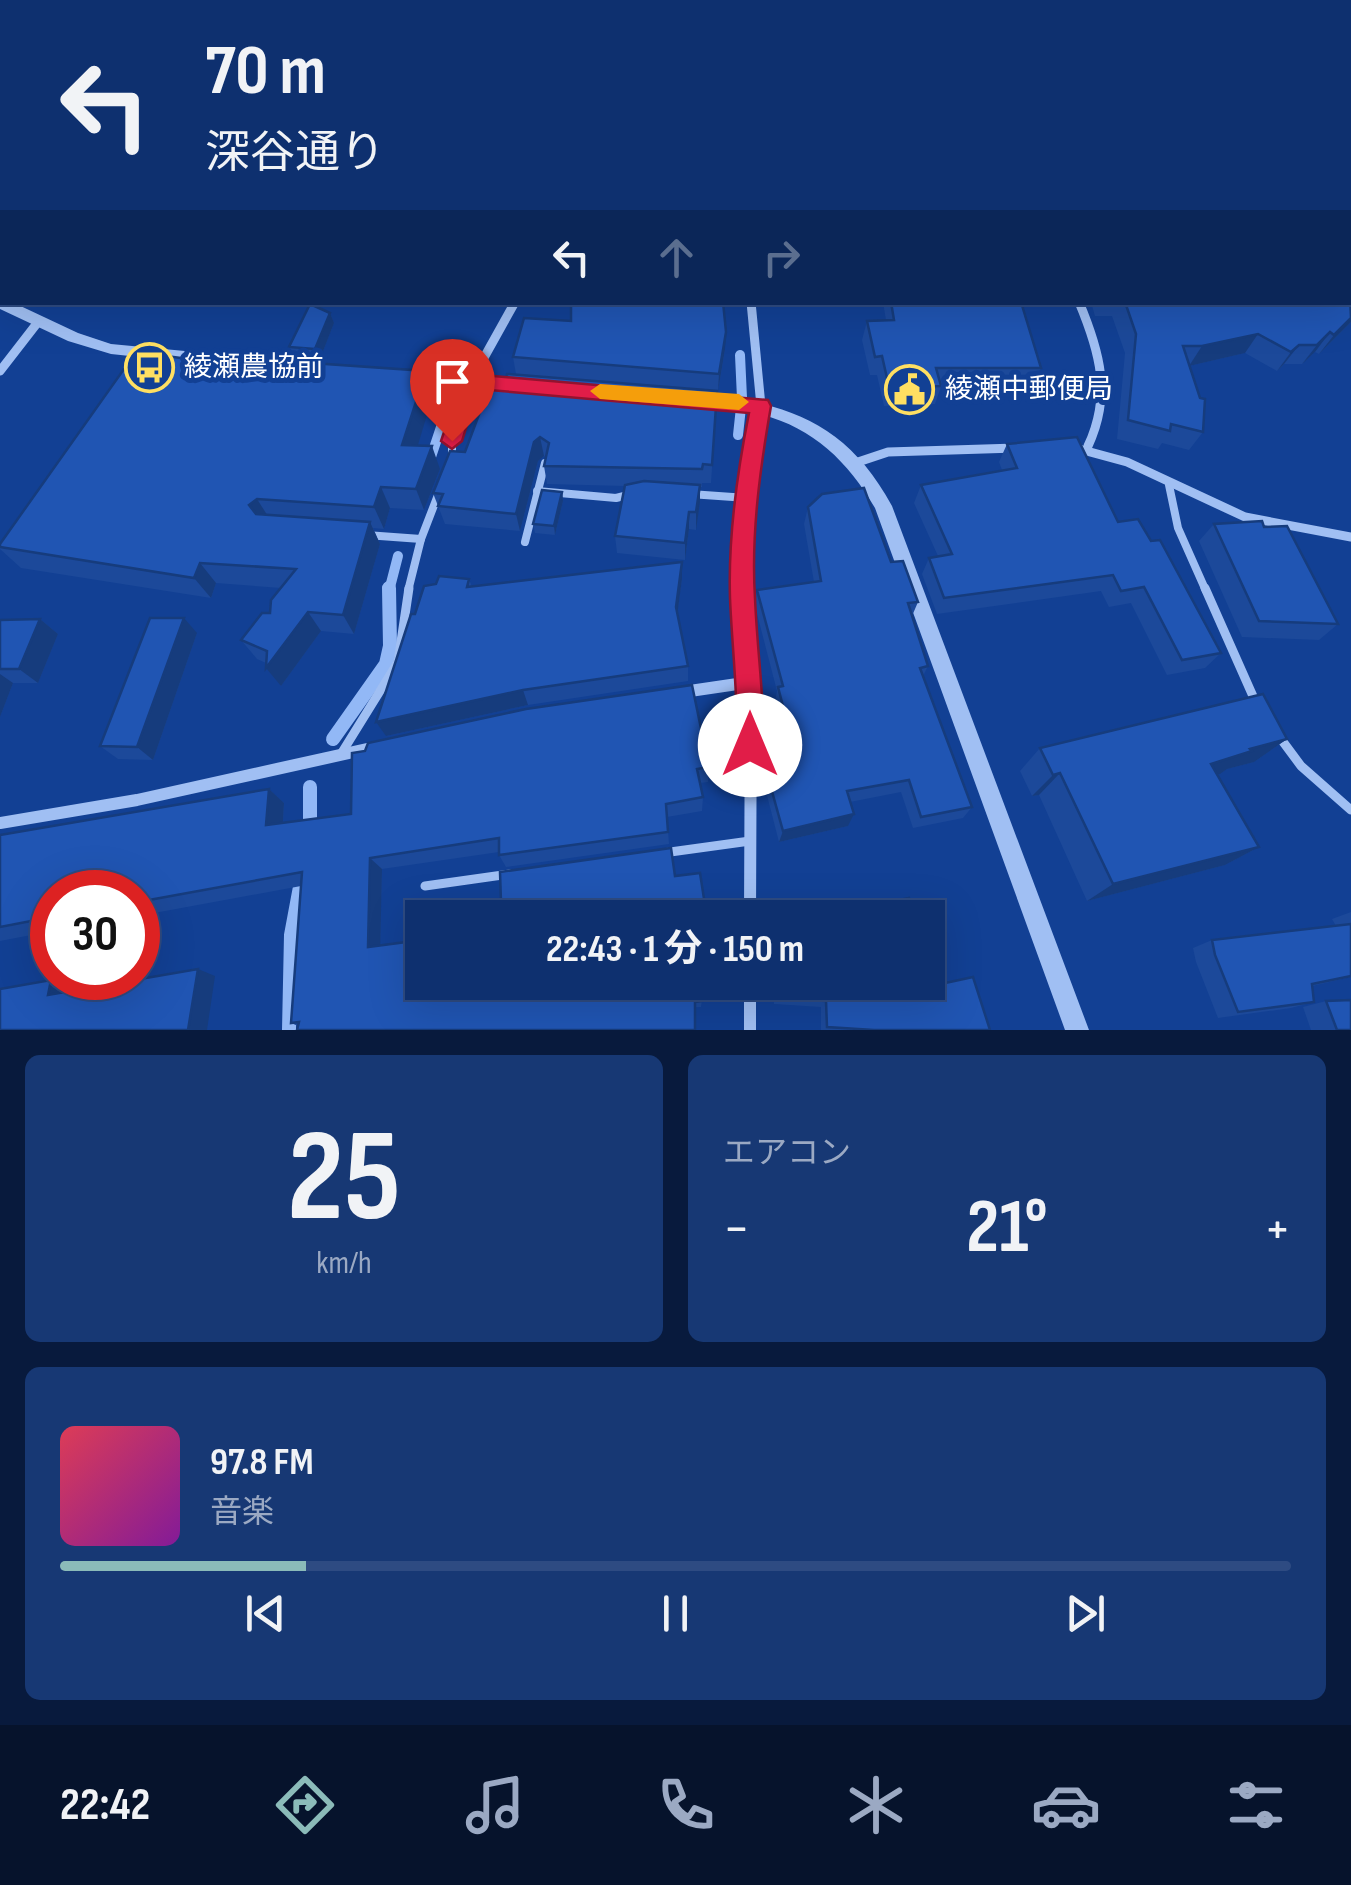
<!DOCTYPE html>
<html lang="ja">
<meta charset="utf-8">
<style>
body{margin:0;font-family:"Sofia Sans Condensed","Noto Sans JP",sans-serif;background:#173874;color:#f1f3f6;height:100vh;display:flex;flex-direction:column;font-size:38px;white-space:nowrap}
*{box-sizing:border-box;margin:0}
p{font-size:32px;color:#9ba9c3}
.icon{flex:none;width:55px;height:55px;fill:none;stroke:currentColor;stroke-width:2;stroke-linecap:round;stroke-linejoin:round}
.map{position:relative;height:1030px;overflow:hidden}
.details{display:flex;flex-direction:column;gap:25px;padding:25px;background:#081a3d;flex:1}
.details>*{flex:none}
.banner{position:absolute;left:0px;top:0px;width:1352px;height:305px;box-shadow:0 10px 40px #0002,0 0 0 2px #2e4b82;background:#0e306f;color:#f1f3f6;overflow:hidden}
.speed{position:absolute;left:30px;top:870px;display:flex;gap:20px;font-size:50px;font-weight:700;text-align:center}
.speed>*{display:grid;place-content:center;width:130px;height:130px;border-radius:50%;background:#0e306f;box-shadow:0 10px 40px #0002,0 0 0 2px #2e4b82;line-height:1}
.speed .limit{border:15px solid #d22;background:#fff;color:#111}
.pin{position:absolute;display:grid;place-items:center;width:85px;height:85px;color:#fff;margin:-102px -42px;border-radius:50% 50% 50% 0;rotate:-45deg;box-shadow:0 0 10px #0007}
.pin .icon{rotate:45deg}
.me{position:absolute;width:110px;margin:-55px;rotate:0deg;stroke-linejoin:round;filter:drop-shadow(0 0 8px #0008)}
.turn{display:flex;align-items:center;gap:35px;height:210px;padding:0 40px;font-size:45px}
.turn .icon{width:130px;height:130px;stroke-width:2.5}
.turn b{display:block;font-size:70px;line-height:85px}
.lanes{display:flex;align-items:center;height:95px;padding:0 40px;background:#0003;justify-content:center;gap:50px;direction:ltr}
.lanes .off{opacity:.35}
.big{font-size:75px;font-weight:700;line-height:1.1}
.details .card{flex:1;display:flex;flex-direction:column;justify-content:center;gap:15px;min-width:0;padding:0 35px;border-radius:15px;background:#173874}
.details .dial{align-items:center;gap:0}
.dial b{font-size:130px;line-height:1}
.song{display:flex;align-items:center;gap:30px}
.cover{width:120px;height:120px;border-radius:15px;background:linear-gradient(135deg,hsl(350 70% 55%),hsl(290 70% 35%))}
.played{height:10px;border-radius:5px;background:linear-gradient(90deg,#8bbbb9 20%,#2e4b82 20%)}
.keys{display:flex;justify-content:space-around;direction:ltr}
.heat{display:flex;justify-content:space-between;align-items:center;font-size:55px;direction:ltr}
.details .tiles{flex:1;display:grid;gap:25px;grid-template-columns:1fr 1fr}
.card:last-child{grid-column:span 2}
.trip{position:absolute;left:405px;top:900px;width:540px;height:100px;border-radius:0px;background:#0e306f;box-shadow:0 10px 40px #0002,0 0 0 2px #2e4b82;font-weight:700;line-height:100px;text-align:center}
.menu{display:flex;height:160px;justify-content:space-around;align-items:center;background:#06132c;color:#9ba9c3}
.menu .icon{width:70px;height:70px}
.menu .current{color:#8bbbb9}
.menu b{font-size:45px;color:#f1f3f6}
.map>svg:first-child{display:block}
.lines{fill:none;stroke-linecap:round;stroke-linejoin:round}
.stream-far1{stroke:#92b8f6;stroke-width:10}
.stream{stroke:#92b8f6;stroke-width:14}
.path{stroke:#a0bff3;stroke-width:5;stroke-dasharray:4 5;stroke-linecap:butt}
.service-far2{stroke:#a0bff3;stroke-width:5}
.service-far1{stroke:#a0bff3;stroke-width:8}
.service{stroke:#a0bff3;stroke-width:9}
.minor-far2{stroke:#a0bff3;stroke-width:8}
.minor-far1{stroke:#a0bff3;stroke-width:9}
.minor{stroke:#a0bff3;stroke-width:12}
.tertiary{fill:#a0bff3;fill-rule:evenodd}
.wall{fill:#1c499a}
.shaded-wall{fill:#163c7d}
.building{fill:#2055b3;stroke:#163c7d;stroke-width:2.5}
.route{fill:#e11d48;stroke:#92132f;stroke-width:2.5}
.slow{fill:#f59e0b}
.labels{text-anchor:middle;dominant-baseline:central;stroke-width:10;stroke-linejoin:round;paint-order:stroke}
.poi-label{font-size:28px;fill:#fff;stroke:#124094;text-anchor:start}
</style>
<div class="map">
<svg width="1351" height="1030" viewBox="0 0 1351 1030">
<rect width="100%" height="100%" fill="#124094"/>
<g class="lines">
<g class="stream-far1">
<path d="M738,435l4,-37 -2,-43"/>
<path d="M429,463l21,-63"/>
<path d="M389,591l9,-35"/>
</g>
<g class="stream">
<path d="M333,739l53,-75 4,-18 -1,-58"/>
<path d="M310,787v46"/>
<path d="M289,1030l2,-95 11,-59"/>
</g>
<path class="path" d="M415,0l8,2"/>
<path class="service-far2" d="M531,0h17"/>
<g class="service-far1">
<path d="M452,458v-17l19,-60"/>
<path d="M1169,485l9,43 28,63"/>
<path d="M537,491l79,7 16,-4"/>
<path d="M690,494l57,4"/>
<path d="M366,535l55,4"/>
<path d="M525,542l20,-79"/>
<path d="M408,591l13,-52 17,-44"/>
</g>
<g class="service">
<path d="M1205,588l51,115"/>
<path d="M1278,735l23,31 50,44"/>
<path d="M341,754l57,-92 11,-74"/>
<path d="M663,853l87,-12"/>
<path d="M425,886l85,-12"/>
</g>
<path class="minor-far2" d="M1041,0l5,2"/>
<g class="minor-far1">
<path d="M1079,302c21,50 33,93 9,144"/>
<path d="M0,371l38,-49"/>
<path d="M471,381l44,-79"/>
<path d="M1068,446l59,16 118,55 106,20"/>
<path d="M858,462l30,-10 128,-4"/>
<path d="M742,591l6,-118 13,-67 -10,-104"/>
</g>
<g class="minor">
<path d="M742,588l9,94 -1,236"/>
<path d="M683,692l68,-10"/>
<path d="M0,823l137,-23 239,-53"/>
<path d="M750,982v48"/>
</g>
<g class="tertiary">
<path d="M0,298l2,4h10l66,31 33,11 178,17 8,6 -8,6 -178,-19 -43,-13 -68,-32z"/>
<path d="M405,370l109,9 8,6 -8,6 -109,-9 -8,-6z"/>
<path d="M694,393c91,9 152,28 198,113l197,524h-24l-190,-522c-29,-50 -67,-85 -125,-96 -20,-4 -42,-4 -62,-9l-2,-4z"/>
</g>
</g>
<g class="wall">
<path d="M0,0h162l1,2h-161v54h-2z"/>
<path d="M1351,45v277l-32,32 -4,-2 -13,12h-18l-7,7 -32,-18 -56,13 14,66 -14,18 -27,-7 -4,6 -41,-10 8,-86 -13,-37h-17l-4,-14h259z"/>
<path d="M262,302h42l-1,4z"/>
<path d="M883,302h138l20,66 -9,19h-91l-6,17 -51,2 -7,-31h-7l-8,-35 5,-19 19,-1z"/>
<path d="M330,313l4,10 -14,36 -17,-2 2,5 128,33 -16,51 23,23 -16,41 -34,-2 -6,21 -11,-1 7,16 -26,90 -33,-3 -40,55 -15,-23 -9,-4 -16,-19 29,-27 11,-25 -65,-5 -5,15 -190,-30 -21,-19v-5l264,-175 28,-16 -3,-6z"/>
<path d="M725,349l-7,42 -202,-17 -3,-17z"/>
<path d="M717,391l-6,92h-9v4h-2l-4,43 -7,-1 -4,31 -68,-7 -2,-17 10,-50 -78,-2 -3,-18 2,-9 -2,-1 -6,5 -18,70 -75,-7 -12,-31 32,-41z"/>
<path d="M1007,444l111,78 33,19 70,112 -16,15 -38,7 -36,-72 -22,4 -8,-16 -164,23 -15,-40 7,-16 9,-2 -24,-53 7,-18 81,-15 -3,-8z"/>
<path d="M562,492l1,9 -8,34 -20,-2 -2,-9z"/>
<path d="M808,507l83,55 27,40 -6,14 16,50 -5,10 49,131 -9,11 -50,10 -12,-36 -51,10 -2,24 -69,16 -18,-70 2,-13 25,-5 -13,-52 2,-11 -22,-85 2,-16 57,-8 -10,-58z"/>
<path d="M1214,524l50,3 74,97 -19,16 -77,-3 -43,-96z"/>
<path d="M682,562v17l-5,35 11,52v15l-160,24 -142,31 29,-122 54,-35 3,8z"/>
<path d="M40,619l18,15 -20,49h-25l-13,34v-97z"/>
<path d="M197,633l-44,127 -35,-1 -18,-13z"/>
<path d="M1287,739l-33,23 -27,7 -9,6 41,72 -34,18 -138,36 -48,-106 -7,1 -12,-25 20,-23z"/>
<path d="M709,767l-1,15 -8,1 3,14 -1,14 -35,6 2,27 -163,23 -7,-12v-3l-117,17 -2,77 34,-5 8,7v34l287,9 -2,7 -5,1 -1,8 -403,19 -7,-3 10,-137 -163,30v-24h-86v39l-52,10v-106l269,-46 15,14 -1,20z"/>
<path d="M1351,912v65l-39,9 2,16 -23,6 -73,10 -22,-56 -3,-14 19,-8 124,-14 -4,-7z"/>
<path d="M774,982h154l8,3 54,45h-169v-23l-47,-3z"/>
<path d="M1326,1001l25,29h-40l-8,-23z"/>
</g>
<g class="shaded-wall">
<path d="M144,0h18l1,2h-21z"/>
<path d="M2,108v33l-2,2v-33z"/>
<path d="M330,313l4,10 -14,36 -5,-10z"/>
<path d="M1351,318v4l-32,32 15,-19z"/>
<path d="M726,332l-1,17 -7,42 1,-17z"/>
<path d="M1330,332l-15,20 -13,12 15,-19z"/>
<path d="M1258,334l-13,19 -56,13 13,-20z"/>
<path d="M1299,345l-15,19 -7,7 14,-19z"/>
<path d="M426,371l7,24 -22,73 -9,-23z"/>
<path d="M540,437l4,19 -6,5 -18,70 -4,-17 18,-72z"/>
<path d="M432,446l8,23 -16,41 -8,-21z"/>
<path d="M700,485v17l-4,28v-18z"/>
<path d="M381,487l9,21 -6,21 -10,-22z"/>
<path d="M562,492l1,9 -8,34 -1,-9z"/>
<path d="M257,499l14,22 -8,5 -14,-21z"/>
<path d="M689,512v17l-4,31v-17z"/>
<path d="M370,522l10,22 -26,90 -11,-19z"/>
<path d="M682,562v17l-6,45v-17z"/>
<path d="M200,563l16,20 -5,15 -17,-20z"/>
<path d="M308,612l13,19 -40,55 -15,-18z"/>
<path d="M184,618l13,15 -44,127 -16,-13z"/>
<path d="M40,619l18,15 -20,49 -19,-14z"/>
<path d="M0,674l13,9 -13,34z"/>
<path d="M523,690l5,15 -142,31 -10,-14z"/>
<path d="M1287,739l-33,23 -27,7 -7,5 -38,12 29,-22 39,-15z"/>
<path d="M1060,773l-21,22 -7,1 21,-21z"/>
<path d="M269,789l15,14 -2,34 -16,-12z"/>
<path d="M854,814l-6,12 -69,16 4,-11z"/>
<path d="M1259,847l-34,18 -138,36 26,-17z"/>
<path d="M370,858l12,11 -2,87 -12,-9z"/>
<path d="M414,941l8,7v15l-8,-7z"/>
<path d="M198,969l17,7 -8,54h-19z"/>
<path d="M51,980l23,7 -3,14 -23,-6z"/>
</g>
<g class="building">
<path d="M0,0h144l-2,2h-140v32h-2z"/>
<path d="M635,0h130l2,2h-140z"/>
<path d="M1227,0h10l4,2h-16z"/>
<path d="M1351,45v238h-1z"/>
<path d="M2,83v25l-2,2v-24z"/>
<path d="M1350,298l1,20 -17,17 -4,-3 -13,13h-18l-8,7 -33,-18 -56,12h-19l17,52 5,1 -2,33 -32,-8 -1,7 -42,-11 8,-86 -11,-32h225z"/>
<path d="M571,302h152l3,30 -7,42 -206,-17 11,-39 47,3z"/>
<path d="M891,302h130l20,66h-105l5,18 -52,1 -7,-31 -7,1 -8,-36 27,-1z"/>
<path d="M310,304l20,9 -15,36 -26,-2z"/>
<path d="M136,352l128,17 8,-17 29,2 -3,8 128,9 -24,74 30,1 -16,43 -35,-2 -7,20 -117,-8 -8,6 7,9 114,8 -27,93 -35,-3 -42,56 1,-17 -26,-11 21,-27h8l1,-13 25,-31 -96,-6 -6,15 -194,-31v-3z"/>
<path d="M507,374l210,17 -5,74 -9,-1 -1,5 -158,-3 5,-23 -9,-6 -6,5 -18,72 -78,-8 5,-12 -10,-1 17,-42 15,1 28,-75 13,1z"/>
<path d="M1077,437l41,85 20,-3 13,22 9,-1 61,113 -39,7 -38,-73 -23,4 -8,-16 -169,23 -15,-40 23,-4 -31,-69 96,-17 -10,-24z"/>
<path d="M644,481l56,4 -4,27h-7l-4,31 -70,-7 10,-51z"/>
<path d="M864,488l27,74 12,-1 15,41 -10,1 20,63 -8,2 52,139 -51,10 -12,-37 -62,11 7,23 -71,17 -20,-72 32,-7 -17,-65 5,-1 -26,-96 64,-9 -13,-74 14,-13z"/>
<path d="M542,490l20,2 -8,34 -21,-2z"/>
<path d="M1262,521l2,6 23,-1 51,98 -79,-3 -45,-97z"/>
<path d="M682,562l-6,45 12,59 -165,24 -147,32 35,-108h4l9,-28 12,-2 3,-8 30,3 -2,8z"/>
<path d="M150,618h34l-47,129 -37,-1z"/>
<path d="M40,619l-21,50h-19v-49z"/>
<path d="M692,685l17,82 -12,2 6,28 -37,7 2,28 -169,23v-17l-129,20 -2,89 46,-6v15l8,-1v27h285l2,9 -8,1 1,9 -7,1v28h-398l2,-8 -8,1 11,-151 -164,30v-10h-86v25l-52,10v-92l269,-46 -3,36 85,-11 1,-61 13,-2 3,-8 158,-34z"/>
<path d="M1263,694l24,45 -37,10 2,2 -41,13 48,83 -146,37 -53,-111 -7,2 -13,-27z"/>
<path d="M671,848l4,28 25,-3 7,45h-212v-16h6l-1,-30z"/>
<path d="M909,898l6,20h-138v-5l44,3z"/>
<path d="M1351,924v52l-39,8 2,18 -76,10 -23,-57 -3,-15z"/>
<path d="M928,958l8,27 37,-8 17,53h-116l-47,-3 -1,-26 -48,-3v-16h150z"/>
<path d="M198,969l-10,61h-188v-41l51,-9 -3,15z"/>
<path d="M1351,1000v30h-14l-11,-29z"/>
</g>
<path class="route" d="M471,374l297,26 3,6c-11,63 -20,128 -16,192 2,50 9,98 9,147l-4,9 -10,4 -9,-4 -4,-9c1,-50 -5,-98 -7,-147 -2,-62 7,-125 19,-185l-271,-24 -16,52 -10,8 -11,-8 20,-60z"/>
<path class="slow" d="M600,384l139,10 10,8 -10,8 -139,-11 -10,-8z"/>
<defs>
<symbol id="bus-ring" viewBox="-11 -11 22 22"><circle r="9.5" fill="#124094" stroke="#ffdf62" stroke-width="1.5"/><path d="M-5-6H5V4H4V6H2V4H-2V6H-4V4H-5ZM-3.5-4V0h7V-4ZM-3.5 1.2v1.5H-2V1.2ZM2 1.2v1.5H3.5V1.2Z" fill="#ffdf62"/></symbol>
<symbol id="civic-ring" viewBox="-11 -11 22 22"><circle r="9.5" fill="#124094" stroke="#ffdf62" stroke-width="1.5"/><path d="M-.6-6.5H3V-4.5H.6V-3L4-1V1h2V6H-6V1h2V-1L-.6-3ZM-1.2 2.5V6h2.4V2.5Z" fill="#ffdf62"/></symbol>
</defs>
<g fill-rule="evenodd">
<use href="#bus-ring" x="122" y="340" width="55" height="55"/>
<use href="#civic-ring" x="882" y="362" width="55" height="55"/>
</g>
<g class="labels">
<g class="poi-label">
<text x="184" y="367">綾瀬農協前</text>
<text x="945" y="389">綾瀬中郵便局</text>
</g>
</g>
</svg>
<div class="speed"><div class="limit">30</div></div>
<div class="pin" style="left:452px;top:441px;background:#d93025"><svg class="icon" aria-label="arrive" viewBox="0 0 24 24"><path d="M6 21V4h12l-3 4 3 4H6"/></svg></div>
<svg class="me" style="left:750px;top:745px" viewBox="-20 -20 40 40"><circle r="19" fill="#fff"/><path d="M0-13L10 11 0 6-10 11z" fill="#e11d48"/></svg>
<div class="trip">22:43 · 1 分 · 150 m</div>
<div class="banner">
<div class="turn"><svg class="icon" aria-label="left" viewBox="0 0 24 24"><path d="M17 20v-9H6M10 6l-5 5 5 5"/></svg><div><b>70 m</b>深谷通り</div></div>
<div class="lanes"><svg class="icon" aria-label="left" viewBox="0 0 24 24"><path d="M17 20v-9H6M10 6l-5 5 5 5"/></svg><svg class="icon off" aria-label="ahead" viewBox="0 0 24 24"><path d="M12 20V5M6 11l6-6 6 6"/></svg><svg class="icon off" aria-label="right" viewBox="0 0 24 24"><path d="M7 20v-9h11M14 6l5 5-5 5"/></svg></div>
</div>
</div>
<section class="details">
<div class="tiles">
<div class="card dial"><b>25</b><p>km/h</p></div>
<div class="card"><p>エアコン</p>
<div class="heat"><a>−</a><b class="big">21°</b><a>+</a></div>
</div>
<div class="card">
<div class="song"><i class="cover"></i><div><b>97.8 FM</b><p>音楽</p></div></div>
<div class="played"></div>
<div class="keys"><svg class="icon" aria-label="previous" viewBox="0 0 24 24"><path d="M18 5L8 12l10 7zM5 5v14"/></svg><svg class="icon" aria-label="pause" viewBox="0 0 24 24"><path d="M8 5v14M16 5v14"/></svg><svg class="icon" aria-label="next" viewBox="0 0 24 24"><path d="M6 5l10 7-10 7zM19 5v14"/></svg></div>
</div>
</div>
</section>
<nav class="menu">
<b>22:42</b>
<svg class="icon current" aria-label="directions" viewBox="0 0 24 24"><path d="M12 3l9 9-9 9-9-9zM9 14v-3h6M13 9l2 2-2 2"/></svg>
<svg class="icon" aria-label="music" viewBox="0 0 24 24"><path d="M9 18V5l10-2v13"/><circle cx="6" cy="18" r="3"/><circle cx="16" cy="16" r="3"/></svg>
<svg class="icon" aria-label="phone" viewBox="0 0 24 24"><path d="M5 4h4l2 5-3 2q2 4 5 5l2-3 5 2v4C11 20 4 13 5 4z"/></svg>
<svg class="icon" aria-label="climate" viewBox="0 0 24 24"><path d="M12 3v18M4 7l16 10M4 17L20 7"/></svg>
<svg class="icon" aria-label="car" viewBox="0 0 24 24"><path d="M5 17H2v-5l4-1 3-4h7l3 4 3 1v5h-3M9 17h6M6 11h13"/><circle cx="7" cy="17" r="2"/><circle cx="17" cy="17" r="2"/></svg>
<svg class="icon" aria-label="filters" viewBox="0 0 24 24"><path d="M4 7h16M4 17h16"/><circle cx="9" cy="7" r="2"/><circle cx="15" cy="17" r="2"/></svg>
</nav>
